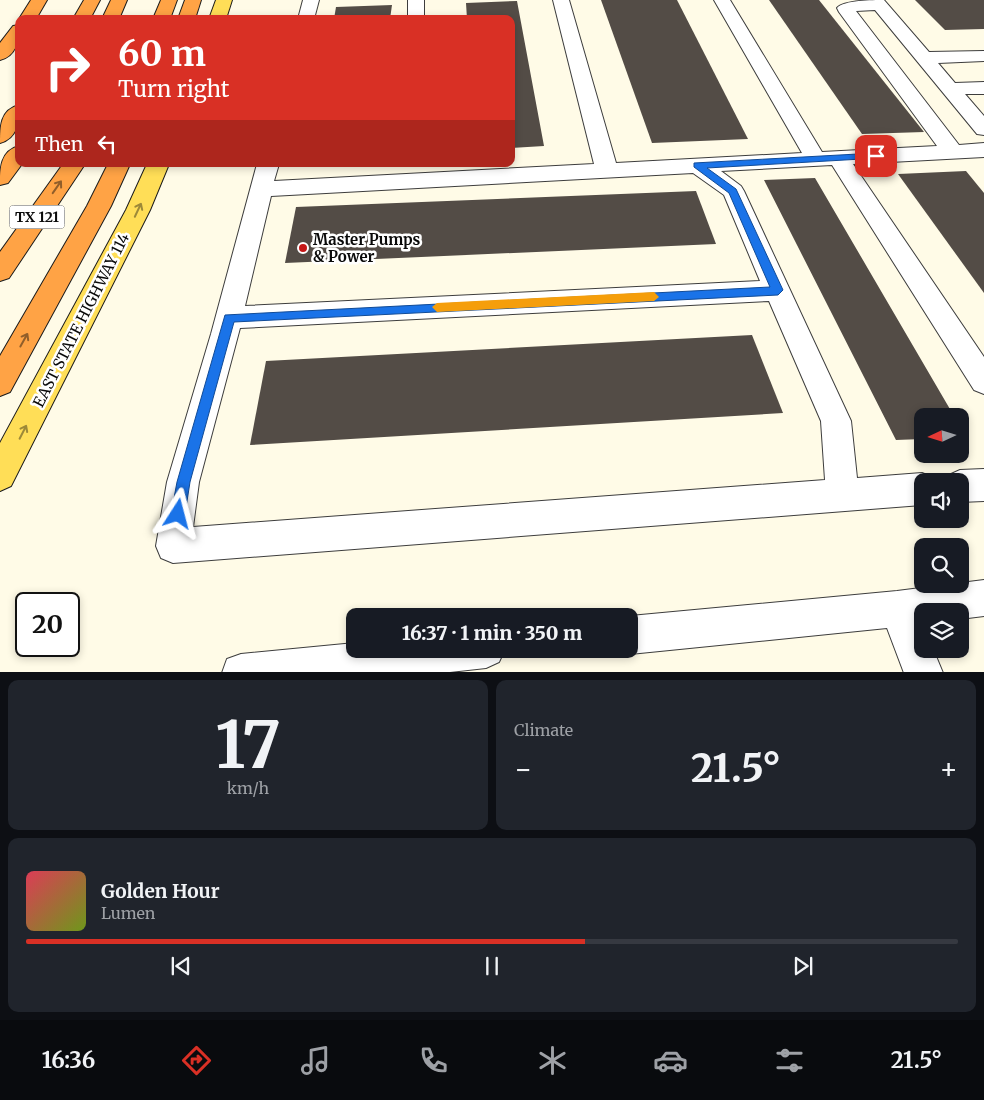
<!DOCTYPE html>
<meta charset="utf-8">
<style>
body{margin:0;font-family:Merriweather,serif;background:#20242c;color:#f1f3f6;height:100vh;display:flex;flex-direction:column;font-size:19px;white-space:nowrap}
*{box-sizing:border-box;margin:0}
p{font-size:16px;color:#9ea1a6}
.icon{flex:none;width:28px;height:28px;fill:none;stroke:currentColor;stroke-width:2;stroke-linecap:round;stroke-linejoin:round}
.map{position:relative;height:672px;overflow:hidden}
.drawer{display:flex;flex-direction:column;gap:8px;padding:8px;background:#0d0f14;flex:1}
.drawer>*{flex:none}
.hud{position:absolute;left:15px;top:15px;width:500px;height:152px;border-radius:10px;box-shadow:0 2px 8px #0003;background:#d93025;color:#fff;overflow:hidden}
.needle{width:32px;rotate:266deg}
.buttons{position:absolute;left:914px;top:408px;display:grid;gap:10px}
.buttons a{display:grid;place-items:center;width:55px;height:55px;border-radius:10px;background:#171b24;box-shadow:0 2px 8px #0003;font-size:25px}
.speed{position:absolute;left:15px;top:592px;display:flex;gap:10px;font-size:25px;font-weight:700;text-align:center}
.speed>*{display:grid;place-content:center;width:65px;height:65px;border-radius:50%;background:#171b24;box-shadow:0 2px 8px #0003;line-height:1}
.speed .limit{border:2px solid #111;border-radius:8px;background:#fff;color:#111}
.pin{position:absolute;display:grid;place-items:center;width:42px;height:42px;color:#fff;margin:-21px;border-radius:10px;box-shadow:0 2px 8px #0006}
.me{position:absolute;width:55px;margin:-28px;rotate:9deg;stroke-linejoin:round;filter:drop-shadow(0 0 4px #0008)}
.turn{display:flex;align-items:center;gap:18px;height:105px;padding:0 20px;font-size:22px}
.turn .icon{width:65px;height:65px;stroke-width:2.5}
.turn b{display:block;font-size:35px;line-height:42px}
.then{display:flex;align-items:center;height:48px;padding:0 20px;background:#0003;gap:10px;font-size:19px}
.big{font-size:38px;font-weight:800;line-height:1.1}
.drawer .widget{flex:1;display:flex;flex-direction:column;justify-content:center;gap:8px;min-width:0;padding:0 18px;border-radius:10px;background:#20242c}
.drawer .dial{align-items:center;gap:0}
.dial b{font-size:65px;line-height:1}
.song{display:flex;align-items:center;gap:15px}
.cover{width:60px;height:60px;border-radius:8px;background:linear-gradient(135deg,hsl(350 70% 55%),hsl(80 70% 35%))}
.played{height:5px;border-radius:2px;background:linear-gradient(90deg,#d93025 60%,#363941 60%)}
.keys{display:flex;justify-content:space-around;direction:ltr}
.heat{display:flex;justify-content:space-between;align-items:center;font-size:28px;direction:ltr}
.drawer .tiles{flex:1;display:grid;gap:8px;grid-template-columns:1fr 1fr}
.widget:last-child{grid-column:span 2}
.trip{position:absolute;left:346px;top:608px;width:292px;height:50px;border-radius:10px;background:#171b24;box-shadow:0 2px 8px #0003;font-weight:800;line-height:50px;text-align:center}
.tabs{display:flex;height:80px;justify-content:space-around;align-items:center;background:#090b0e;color:#9ea1a6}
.tabs .icon{width:35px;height:35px}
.tabs .selected{color:#d93025}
.tabs b{font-size:22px;color:#f1f3f6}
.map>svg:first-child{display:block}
.building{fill:#534c46}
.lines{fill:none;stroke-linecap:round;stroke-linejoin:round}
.minor-casing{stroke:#3d3d3d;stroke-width:2}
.major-casing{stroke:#1b1b1b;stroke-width:2}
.highway-casing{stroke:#1b1b1b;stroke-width:2}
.minor{fill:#fff;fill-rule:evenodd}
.major{fill:#ffde57;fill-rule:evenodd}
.highway{fill:#ffa345;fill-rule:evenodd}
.oneway{stroke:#915e2a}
.oneway2{stroke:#9d8938}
.route{fill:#1a73e8;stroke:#114b97}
.slow{fill:#f59e0b}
.poi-dot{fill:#c51717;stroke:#fff;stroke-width:2}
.labels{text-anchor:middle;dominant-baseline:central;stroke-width:5;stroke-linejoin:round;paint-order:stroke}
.shield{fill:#fff;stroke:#545454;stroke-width:1}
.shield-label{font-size:14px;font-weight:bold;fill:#0a0a0a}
.poi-label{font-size:15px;font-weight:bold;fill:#0a0a0a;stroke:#fff;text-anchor:start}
.street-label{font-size:15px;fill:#0a0a0a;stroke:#fff}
</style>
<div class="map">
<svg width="984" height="673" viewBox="0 0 984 673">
<rect width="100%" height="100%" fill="#fffbe7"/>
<g class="building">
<path d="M601,0h76l71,139 -96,4z"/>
<path d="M769,0h50l105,132 -62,2z"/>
<path d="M915,0h69v29l-39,1z"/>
<path d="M517,1l27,145 -33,2v-129h-44l-1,-16z"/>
<path d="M392,5l-2,14h-56l2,-12z"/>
<path d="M966,171l18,22v100l-86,-119z"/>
<path d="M815,178l139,238h-32v23l-26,1 -132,-260z"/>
<path d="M696,191l20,53 -431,19 11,-56z"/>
<path d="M752,335l31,78 -533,32 16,-84z"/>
</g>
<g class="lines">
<defs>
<g id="minor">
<path d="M303,0h16l-5,19h-16z"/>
<rect x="408" y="0" width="16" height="19"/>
<path d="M553,0h16l47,163 186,-10 -88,-153h16l92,152 115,-6 -98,-134 -2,-4c7,-8 35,-8 47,-8l45,52 55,-1v10l-46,2 17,20 29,-1v12h-19l19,22v19l-7,-1 -102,-124 -19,1 103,134 25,-2v14l-131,7 131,193v37l-10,-4 -142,-225 -111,6 20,15 3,5 107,230 6,57 65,-5 12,5 1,3h-13v24l-749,58 -12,-5 -5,-12 11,-64 44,-148 46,-170h22l-5,17 320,-17zM693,173l31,22 36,86 -515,25 26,-110zM769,301l52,120 4,59 -632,47 6,-45 41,-154z"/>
<path d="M984,469v32l-24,1v-21h-14l3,-6 11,-5z"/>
<path d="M984,580v36l-24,3v-8h-38v38h11l10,24h-39l-17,-45 -257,26 -12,-5h12v-33l267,-25z"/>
<path d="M355,643v6h150l-6,13 -13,6 -45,5h-219l5,-14 14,-5z"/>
</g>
<g id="major">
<path d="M216,0h16l-6,19h-17z"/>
<path d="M147,164h22l-19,46 -139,276 -11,5v-48l126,-233z"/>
</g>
<g id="highway">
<path d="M31,0h16l-11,19h-17z"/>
<path d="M84,0h16l-10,19h-17z"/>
<path d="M111,0h16l-8,19h-17z"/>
<path d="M161,0h16l-7,19h-17z"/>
<path d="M185,0h16l-6,19h-17z"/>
<path d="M19,25c0,14 -2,31 -19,35v-17l13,-17z"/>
<path d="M19,105c0,16 -1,33 -19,38 0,-16 0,-33 19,-38z"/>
<path d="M19,146v18h3l-14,19 -8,2c0,-16 0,-34 19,-39z"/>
<path d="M63,164h22l-76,114 -9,3v-29z"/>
<path d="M108,164h22l-19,42 -101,186 -10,4v-40l87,-150z"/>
</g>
</defs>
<use href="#minor" class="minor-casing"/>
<use href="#major" class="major-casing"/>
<use href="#highway" class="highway-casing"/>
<use href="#minor" class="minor"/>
<use href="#major" class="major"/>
<use href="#highway" class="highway"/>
</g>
<defs><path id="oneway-shaft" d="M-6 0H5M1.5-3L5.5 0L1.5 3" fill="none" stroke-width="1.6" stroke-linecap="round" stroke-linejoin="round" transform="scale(1.25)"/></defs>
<g class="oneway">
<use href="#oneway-shaft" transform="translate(57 187) rotate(-55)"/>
<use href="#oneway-shaft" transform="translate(24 340) rotate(-61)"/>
</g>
<g class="oneway2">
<use href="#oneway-shaft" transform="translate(138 210) rotate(-65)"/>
<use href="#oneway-shaft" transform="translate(23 432) rotate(-63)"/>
</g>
<path class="route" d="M876,153l3,1v4l-172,10 29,21 47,101 -5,5 -544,27 -44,160 -5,32 -2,5 -5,2 -5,-2 -2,-5 6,-32 48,-167 545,-28 -41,-94 -35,-26v-4z"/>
<path class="slow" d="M654,292l5,5 -5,4 -217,11 -5,-5 5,-4z"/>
<circle class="poi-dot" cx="303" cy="248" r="5"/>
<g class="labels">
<rect class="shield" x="9.5" y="205.5" width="55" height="23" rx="4"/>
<g class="shield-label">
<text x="37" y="217">TX 121</text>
</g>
<g class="poi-label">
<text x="313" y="239">Master Pumps<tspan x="313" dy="17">&amp; Power</tspan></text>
</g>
<g class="street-label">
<text transform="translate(81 320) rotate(-63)">EAST STATE HIGHWAY 114</text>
</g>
</g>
</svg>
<div class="buttons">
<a><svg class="needle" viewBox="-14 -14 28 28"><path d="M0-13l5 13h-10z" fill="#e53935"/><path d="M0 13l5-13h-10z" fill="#9ea1a6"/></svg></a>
<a><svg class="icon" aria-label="sound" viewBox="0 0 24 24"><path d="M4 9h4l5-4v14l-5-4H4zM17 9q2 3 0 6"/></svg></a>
<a><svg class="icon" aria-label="search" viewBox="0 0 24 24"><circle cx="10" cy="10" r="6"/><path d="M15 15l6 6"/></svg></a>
<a><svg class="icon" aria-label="layers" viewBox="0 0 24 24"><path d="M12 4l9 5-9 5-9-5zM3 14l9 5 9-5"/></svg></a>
</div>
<div class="speed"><div class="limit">20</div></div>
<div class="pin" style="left:876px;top:156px;background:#d93025"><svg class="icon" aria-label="arrive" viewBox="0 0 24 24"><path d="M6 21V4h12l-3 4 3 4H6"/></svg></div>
<svg class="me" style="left:178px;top:514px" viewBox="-20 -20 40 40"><path d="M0-17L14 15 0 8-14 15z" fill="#1a73e8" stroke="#fff" stroke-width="4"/></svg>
<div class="trip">16:37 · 1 min · 350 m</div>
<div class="hud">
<div class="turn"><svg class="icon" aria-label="right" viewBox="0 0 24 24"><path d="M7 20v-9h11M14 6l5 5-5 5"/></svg><div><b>60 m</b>Turn right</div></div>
<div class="then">Then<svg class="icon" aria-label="left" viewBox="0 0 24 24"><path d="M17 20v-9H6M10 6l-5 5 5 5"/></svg></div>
</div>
</div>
<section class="drawer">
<div class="tiles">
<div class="widget dial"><b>17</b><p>km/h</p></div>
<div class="widget"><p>Climate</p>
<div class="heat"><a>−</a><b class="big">21.5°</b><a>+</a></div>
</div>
<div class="widget">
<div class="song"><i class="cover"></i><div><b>Golden Hour</b><p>Lumen</p></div></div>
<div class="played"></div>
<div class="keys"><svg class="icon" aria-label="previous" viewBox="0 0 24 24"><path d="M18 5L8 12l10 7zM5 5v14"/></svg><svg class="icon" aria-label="pause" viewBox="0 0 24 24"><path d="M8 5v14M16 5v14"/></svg><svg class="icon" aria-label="next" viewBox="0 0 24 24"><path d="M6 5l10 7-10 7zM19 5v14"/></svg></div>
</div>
</div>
</section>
<nav class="tabs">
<b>16:36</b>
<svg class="icon selected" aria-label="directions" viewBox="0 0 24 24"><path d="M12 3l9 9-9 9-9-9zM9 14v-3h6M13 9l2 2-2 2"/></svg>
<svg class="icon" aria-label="music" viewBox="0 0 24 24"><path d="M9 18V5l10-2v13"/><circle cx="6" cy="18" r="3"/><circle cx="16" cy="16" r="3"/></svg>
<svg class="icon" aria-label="phone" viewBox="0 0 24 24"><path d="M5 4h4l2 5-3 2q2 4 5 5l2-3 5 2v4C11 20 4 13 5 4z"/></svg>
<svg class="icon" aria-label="climate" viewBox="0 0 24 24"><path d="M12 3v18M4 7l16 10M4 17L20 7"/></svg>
<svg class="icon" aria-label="car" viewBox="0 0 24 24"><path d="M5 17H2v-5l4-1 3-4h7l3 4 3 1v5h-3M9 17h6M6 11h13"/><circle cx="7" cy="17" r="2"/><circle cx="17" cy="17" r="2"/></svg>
<svg class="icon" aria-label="filters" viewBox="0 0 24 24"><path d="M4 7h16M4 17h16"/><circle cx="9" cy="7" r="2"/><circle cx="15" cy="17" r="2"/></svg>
<b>21.5°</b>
</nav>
